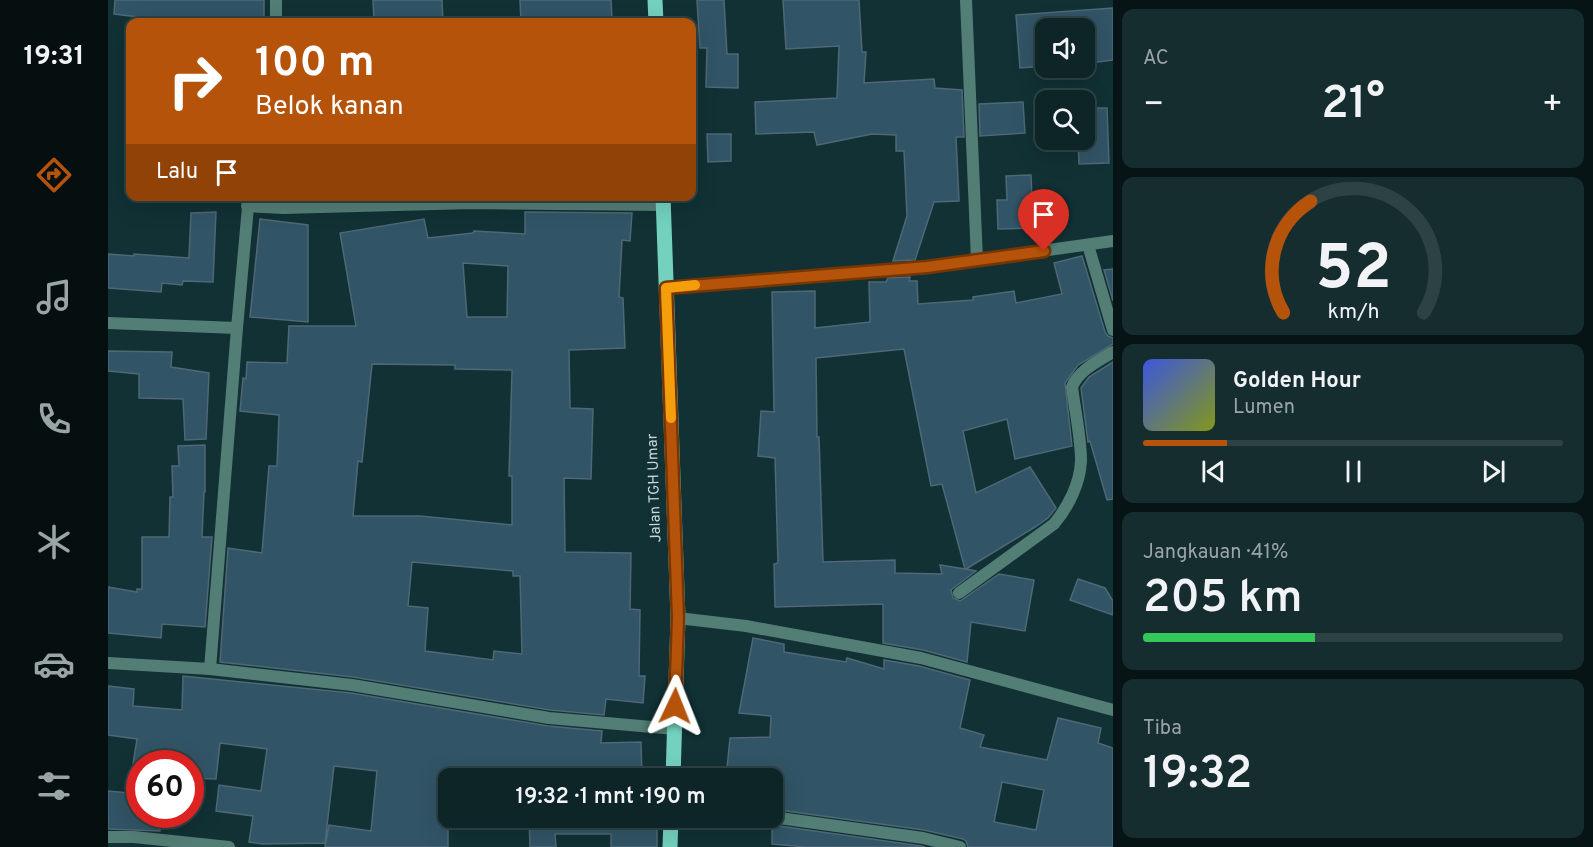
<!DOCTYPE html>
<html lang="id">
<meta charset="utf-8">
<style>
body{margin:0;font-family:Overpass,sans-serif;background:#162d2f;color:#f1f3f6;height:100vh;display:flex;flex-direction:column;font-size:22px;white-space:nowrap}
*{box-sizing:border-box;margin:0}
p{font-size:20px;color:#9aa5a7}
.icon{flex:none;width:33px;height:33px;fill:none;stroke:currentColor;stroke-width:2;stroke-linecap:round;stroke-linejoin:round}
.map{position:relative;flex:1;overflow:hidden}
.side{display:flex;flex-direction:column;gap:9px;padding:9px;background:#071415;width:480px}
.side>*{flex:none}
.banner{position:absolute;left:18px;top:18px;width:570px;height:183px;border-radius:12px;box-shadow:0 6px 24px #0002,0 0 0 2px #2d4244;background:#b45309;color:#fff;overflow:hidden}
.fabs{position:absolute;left:927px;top:18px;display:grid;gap:12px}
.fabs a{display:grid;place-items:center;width:60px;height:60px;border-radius:12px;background:#0d2527;box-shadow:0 6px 24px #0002,0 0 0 2px #2d4244;font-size:30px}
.speed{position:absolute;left:18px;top:750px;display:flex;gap:12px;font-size:30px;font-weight:700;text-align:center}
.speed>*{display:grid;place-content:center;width:78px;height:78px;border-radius:50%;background:#0d2527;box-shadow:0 6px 24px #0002,0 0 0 2px #2d4244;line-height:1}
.speed .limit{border:9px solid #d22;background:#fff;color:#111}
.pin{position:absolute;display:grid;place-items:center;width:51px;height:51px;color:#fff;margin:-62px -26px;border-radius:50% 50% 50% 0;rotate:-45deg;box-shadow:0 0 6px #0007}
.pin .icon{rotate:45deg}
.me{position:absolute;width:66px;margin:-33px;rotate:2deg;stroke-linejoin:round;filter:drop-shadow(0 0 4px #0008)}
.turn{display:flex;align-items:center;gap:21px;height:126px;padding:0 30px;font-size:27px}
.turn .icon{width:78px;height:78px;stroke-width:2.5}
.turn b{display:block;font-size:42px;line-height:51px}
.then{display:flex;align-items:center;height:57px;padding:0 30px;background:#0003;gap:12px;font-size:22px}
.big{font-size:45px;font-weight:600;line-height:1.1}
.side .widget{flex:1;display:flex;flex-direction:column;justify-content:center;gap:9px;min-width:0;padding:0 21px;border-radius:12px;background:#162d2f}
.side .dial{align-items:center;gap:0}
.dial svg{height:156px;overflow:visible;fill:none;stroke:#2d4244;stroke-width:7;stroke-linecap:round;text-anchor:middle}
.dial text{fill:#f1f3f6;stroke:none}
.song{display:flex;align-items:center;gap:18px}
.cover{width:72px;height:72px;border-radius:9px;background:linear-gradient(135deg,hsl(230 70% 55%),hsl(70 70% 35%))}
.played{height:6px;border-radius:3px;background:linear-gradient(90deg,#b45309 20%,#2d4244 20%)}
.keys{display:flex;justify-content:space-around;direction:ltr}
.heat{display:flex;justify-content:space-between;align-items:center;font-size:33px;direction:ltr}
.charge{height:9px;border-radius:4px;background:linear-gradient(90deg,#34c759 41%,#2d4244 0)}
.trip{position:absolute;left:330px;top:768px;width:345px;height:60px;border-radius:12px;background:#0d2527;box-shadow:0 6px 24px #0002,0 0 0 2px #2d4244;font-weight:600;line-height:60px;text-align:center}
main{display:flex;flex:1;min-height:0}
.tab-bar{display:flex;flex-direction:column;width:108px;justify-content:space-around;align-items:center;background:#050f10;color:#9aa5a7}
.tab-bar .icon{width:42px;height:42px}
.tab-bar .active{color:#b45309}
.tab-bar b{font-size:27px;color:#f1f3f6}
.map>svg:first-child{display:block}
.building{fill:#315466;stroke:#4e6876;stroke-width:1.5;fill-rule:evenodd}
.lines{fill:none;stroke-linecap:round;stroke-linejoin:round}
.minor{stroke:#537e75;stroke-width:12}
.primary{stroke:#73d1be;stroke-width:15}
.route-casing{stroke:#753606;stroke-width:15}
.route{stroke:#b45309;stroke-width:10}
.slow{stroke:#f59e0b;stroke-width:10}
.labels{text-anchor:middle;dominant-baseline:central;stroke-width:6;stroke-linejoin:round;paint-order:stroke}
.street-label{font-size:15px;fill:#c4d6d8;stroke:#113134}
</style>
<main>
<nav class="tab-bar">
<b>19:31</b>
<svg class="icon active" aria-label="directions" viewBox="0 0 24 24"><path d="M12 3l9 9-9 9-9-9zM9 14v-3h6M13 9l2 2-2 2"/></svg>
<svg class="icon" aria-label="music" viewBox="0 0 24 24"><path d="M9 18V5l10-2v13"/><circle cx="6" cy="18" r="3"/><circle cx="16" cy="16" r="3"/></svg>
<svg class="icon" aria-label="phone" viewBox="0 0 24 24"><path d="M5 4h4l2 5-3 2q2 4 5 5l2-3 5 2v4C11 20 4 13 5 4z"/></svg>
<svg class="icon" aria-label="climate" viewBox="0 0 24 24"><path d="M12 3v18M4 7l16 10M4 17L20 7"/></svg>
<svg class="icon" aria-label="car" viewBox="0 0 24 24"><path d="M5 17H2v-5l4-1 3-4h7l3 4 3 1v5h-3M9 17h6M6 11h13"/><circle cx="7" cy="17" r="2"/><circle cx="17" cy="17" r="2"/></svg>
<svg class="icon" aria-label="filters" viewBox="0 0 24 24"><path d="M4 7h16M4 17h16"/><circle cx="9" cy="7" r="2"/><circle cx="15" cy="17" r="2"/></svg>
</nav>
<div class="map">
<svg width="1005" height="847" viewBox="0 0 1005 847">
<rect width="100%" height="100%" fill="#113134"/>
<g class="building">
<path d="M7,0h149v22h-83l-67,-8z"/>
<path d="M265,0h69l1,22h-69z"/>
<path d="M412,0h91l1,18 -91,4z"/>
<path d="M589,0h27l3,54h11v34l-32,-1 1,-39h-7z"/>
<path d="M675,0h76l3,52h4l-2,31 70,-4 1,9 27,2 2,47h-8l3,64 -25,1 -19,58 -22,1 14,-45 -3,-65h-8v-16l-24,-1 -55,11 -3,-13 -58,2 -1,-32 82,-4 2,-52 -53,3z"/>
<path d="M1005,8v52l-29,4v-36h-38v38l-26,2 -4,-53z"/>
<path d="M915,102l2,31 -45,3 -1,-32z"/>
<path d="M976,108h23l2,55 -30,1 -1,-24h6z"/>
<path d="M599,134h24v27l-23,1z"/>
<path d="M923,175l1,24h3v29l-37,1 -1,-29h10l-1,-24z"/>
<path d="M108,212l-3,70 -30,-1 -1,4 -20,-2 -1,9 -53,-4v-34l26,2v-2l55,4 2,-45z"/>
<path d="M417,212l107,1 -2,28 -8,-1 -3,57 4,1 2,50 -56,2 1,58 23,1 -2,70 -27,-1 1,74 66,1 -1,56 10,1 -1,66h6l-2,27 -37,-4 -2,16 -54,-5 -197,-33 -133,-15 8,-114 34,5 7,-87h8l2,-51 -39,-4 3,-33 3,1 1,-17 40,1 2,-37h67l-16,-93 84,-14 4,19 45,-5 1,-2 51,3zM355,263l45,3 -1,51h-40zM264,364l83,1v4l57,1 -3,106h3v49l-92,-9h-67l5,-55 4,1zM304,562l101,9v5h7l2,78 -28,-3 -1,9 -68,-9 3,-43 -20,-2z"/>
<path d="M152,219l48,6v97l-58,-5z"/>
<path d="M974,256l23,76 3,4 5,2v6l-35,21 -13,18 7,63 -57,13 -8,-40 -44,12 13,62 54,-26 26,41 -8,10 -13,9 -69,42 10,2 -25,19 2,8 7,3 39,-27 35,6 -9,51 -54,-9 -4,40 -44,-12 -40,-7v-39l-108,3 -1,-43 4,-1 -3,-105 -17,-2 3,-45 13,1 -2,-120 43,-1v37l55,-6 -1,-40h17l2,-4 22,-1 -1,4h8l1,23 55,-4v-3l41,-6 2,12 46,-9 -8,-31zM796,349l27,137 11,-2 23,85 -25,-4 2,9 -47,-1v-13l-72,2 -4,-125h-2l-1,-79z"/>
<path d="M1005,269v32l-9,-31z"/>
<path d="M0,351l64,1 -1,15 38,6 -3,66 -21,1 -2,-41 -44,-1v-24l-31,-3z"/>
<path d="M1005,362v137l-6,1 -17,-59 -2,1 -7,-54 8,-11z"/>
<path d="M97,445v47h-1l-2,45h10l-7,90 -43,-3 -1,14 -53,-5v-46l29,5v-3h5v-52h27l1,-40h3l-1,-31h7l-1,-20z"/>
<path d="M970,579l27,9 8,13v14l-43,-15z"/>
<path d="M645,638l31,6v8l62,10 1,-4 37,11v-9l35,6 51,14 -10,48 24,7 -4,12 67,13 11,-42 43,10 -3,15 15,5v99h-145l-2,-6 -3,-2 -39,-9 -152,-21v-31h-46l4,-40 40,-1 1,-21 -32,-3zM894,782l42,8 -8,40 -42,-8z"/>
<path d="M75,676l168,17 197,33 54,5 -1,12 40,-1 1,36h-194v69h-123l4,-22 42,6 6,-60 -43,-5 -9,77 -62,1 -14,-2 4,-26 -37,-5 3,-26 42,6 6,-42 -47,-6 -4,36 -26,-1v-14h-57l4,-25 -29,-4v-49l26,3 -1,17 49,4z"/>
<path d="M0,791l32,3v20h21l-1,17 -52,-2z"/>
<path d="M421,818h128v29h-46v-13h-56l1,13h-26z"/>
<path d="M664,825l149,21 4,1h-119l-34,-3z"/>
</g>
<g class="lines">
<g class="minor">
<path d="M858,0l11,260"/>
<path d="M168,22v-22"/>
<path d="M139,206l36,2 189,-5 191,2"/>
<path d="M980,245l25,85"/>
<path d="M558,288l261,-21 186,-26"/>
<path d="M0,323l129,5 12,-132"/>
<path d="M851,593l95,-69c14,-17 26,-40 27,-63 0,-24 -6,-50 -9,-74 6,-16 26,-26 41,-35"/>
<path d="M570,618l68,8 175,32 192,52"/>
<path d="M0,663l102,6 142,16 197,33 126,11"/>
<path d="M102,669l27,-341"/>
<path d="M664,817l151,21 37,9"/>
<path d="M0,837h26l95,10"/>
</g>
<g class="primary">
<path d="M547,0l1,22"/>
<path d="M555,196l15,422 -5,160"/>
<path d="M562,847l1,-29"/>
</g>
</g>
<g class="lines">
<defs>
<path id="route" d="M567,706l3,-88 -12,-330 261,-21 117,-16"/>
</defs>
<use href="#route" class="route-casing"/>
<use href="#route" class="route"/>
<path class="slow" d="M563,418l-5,-130 29,-3"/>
</g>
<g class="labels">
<g class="street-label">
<text transform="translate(547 488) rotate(-92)">Jalan TGH Umar</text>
</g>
</g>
</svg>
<div class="fabs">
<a><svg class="icon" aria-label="sound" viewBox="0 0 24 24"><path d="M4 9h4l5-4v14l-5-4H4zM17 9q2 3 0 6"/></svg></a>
<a><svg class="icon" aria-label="search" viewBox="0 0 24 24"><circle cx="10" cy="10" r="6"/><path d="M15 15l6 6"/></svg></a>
</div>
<div class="speed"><div class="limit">60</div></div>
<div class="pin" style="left:936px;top:251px;background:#d93025"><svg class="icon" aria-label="arrive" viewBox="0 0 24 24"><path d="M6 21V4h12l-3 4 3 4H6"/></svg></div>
<svg class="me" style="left:567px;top:706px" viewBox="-20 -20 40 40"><path d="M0-17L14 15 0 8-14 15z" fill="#b45309" stroke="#fff" stroke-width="4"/></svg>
<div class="trip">19:32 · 1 mnt · 190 m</div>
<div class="banner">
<div class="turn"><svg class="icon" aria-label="right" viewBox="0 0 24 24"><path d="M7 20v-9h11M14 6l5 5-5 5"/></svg><div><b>100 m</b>Belok kanan</div></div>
<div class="then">Lalu<svg class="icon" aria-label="arrive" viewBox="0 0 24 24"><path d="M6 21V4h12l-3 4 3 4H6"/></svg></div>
</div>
</div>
<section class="side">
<div class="widget"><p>AC</p>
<div class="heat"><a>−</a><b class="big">21°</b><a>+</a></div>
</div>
<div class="widget dial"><svg viewBox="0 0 100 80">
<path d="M14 69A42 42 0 1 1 86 69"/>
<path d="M14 69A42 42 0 0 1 28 12" stroke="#b45309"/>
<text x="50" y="56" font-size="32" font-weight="700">52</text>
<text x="50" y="72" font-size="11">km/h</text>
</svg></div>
<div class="widget">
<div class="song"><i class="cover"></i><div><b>Golden Hour</b><p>Lumen</p></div></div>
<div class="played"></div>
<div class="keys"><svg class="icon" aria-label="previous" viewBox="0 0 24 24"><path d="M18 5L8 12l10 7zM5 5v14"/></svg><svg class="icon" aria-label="pause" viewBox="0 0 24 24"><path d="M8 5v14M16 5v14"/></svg><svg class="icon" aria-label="next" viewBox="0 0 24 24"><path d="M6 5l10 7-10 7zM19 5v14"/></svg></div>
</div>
<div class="widget"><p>Jangkauan · 41%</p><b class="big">205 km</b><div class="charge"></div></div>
<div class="widget"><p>Tiba</p><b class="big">19:32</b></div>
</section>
</main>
